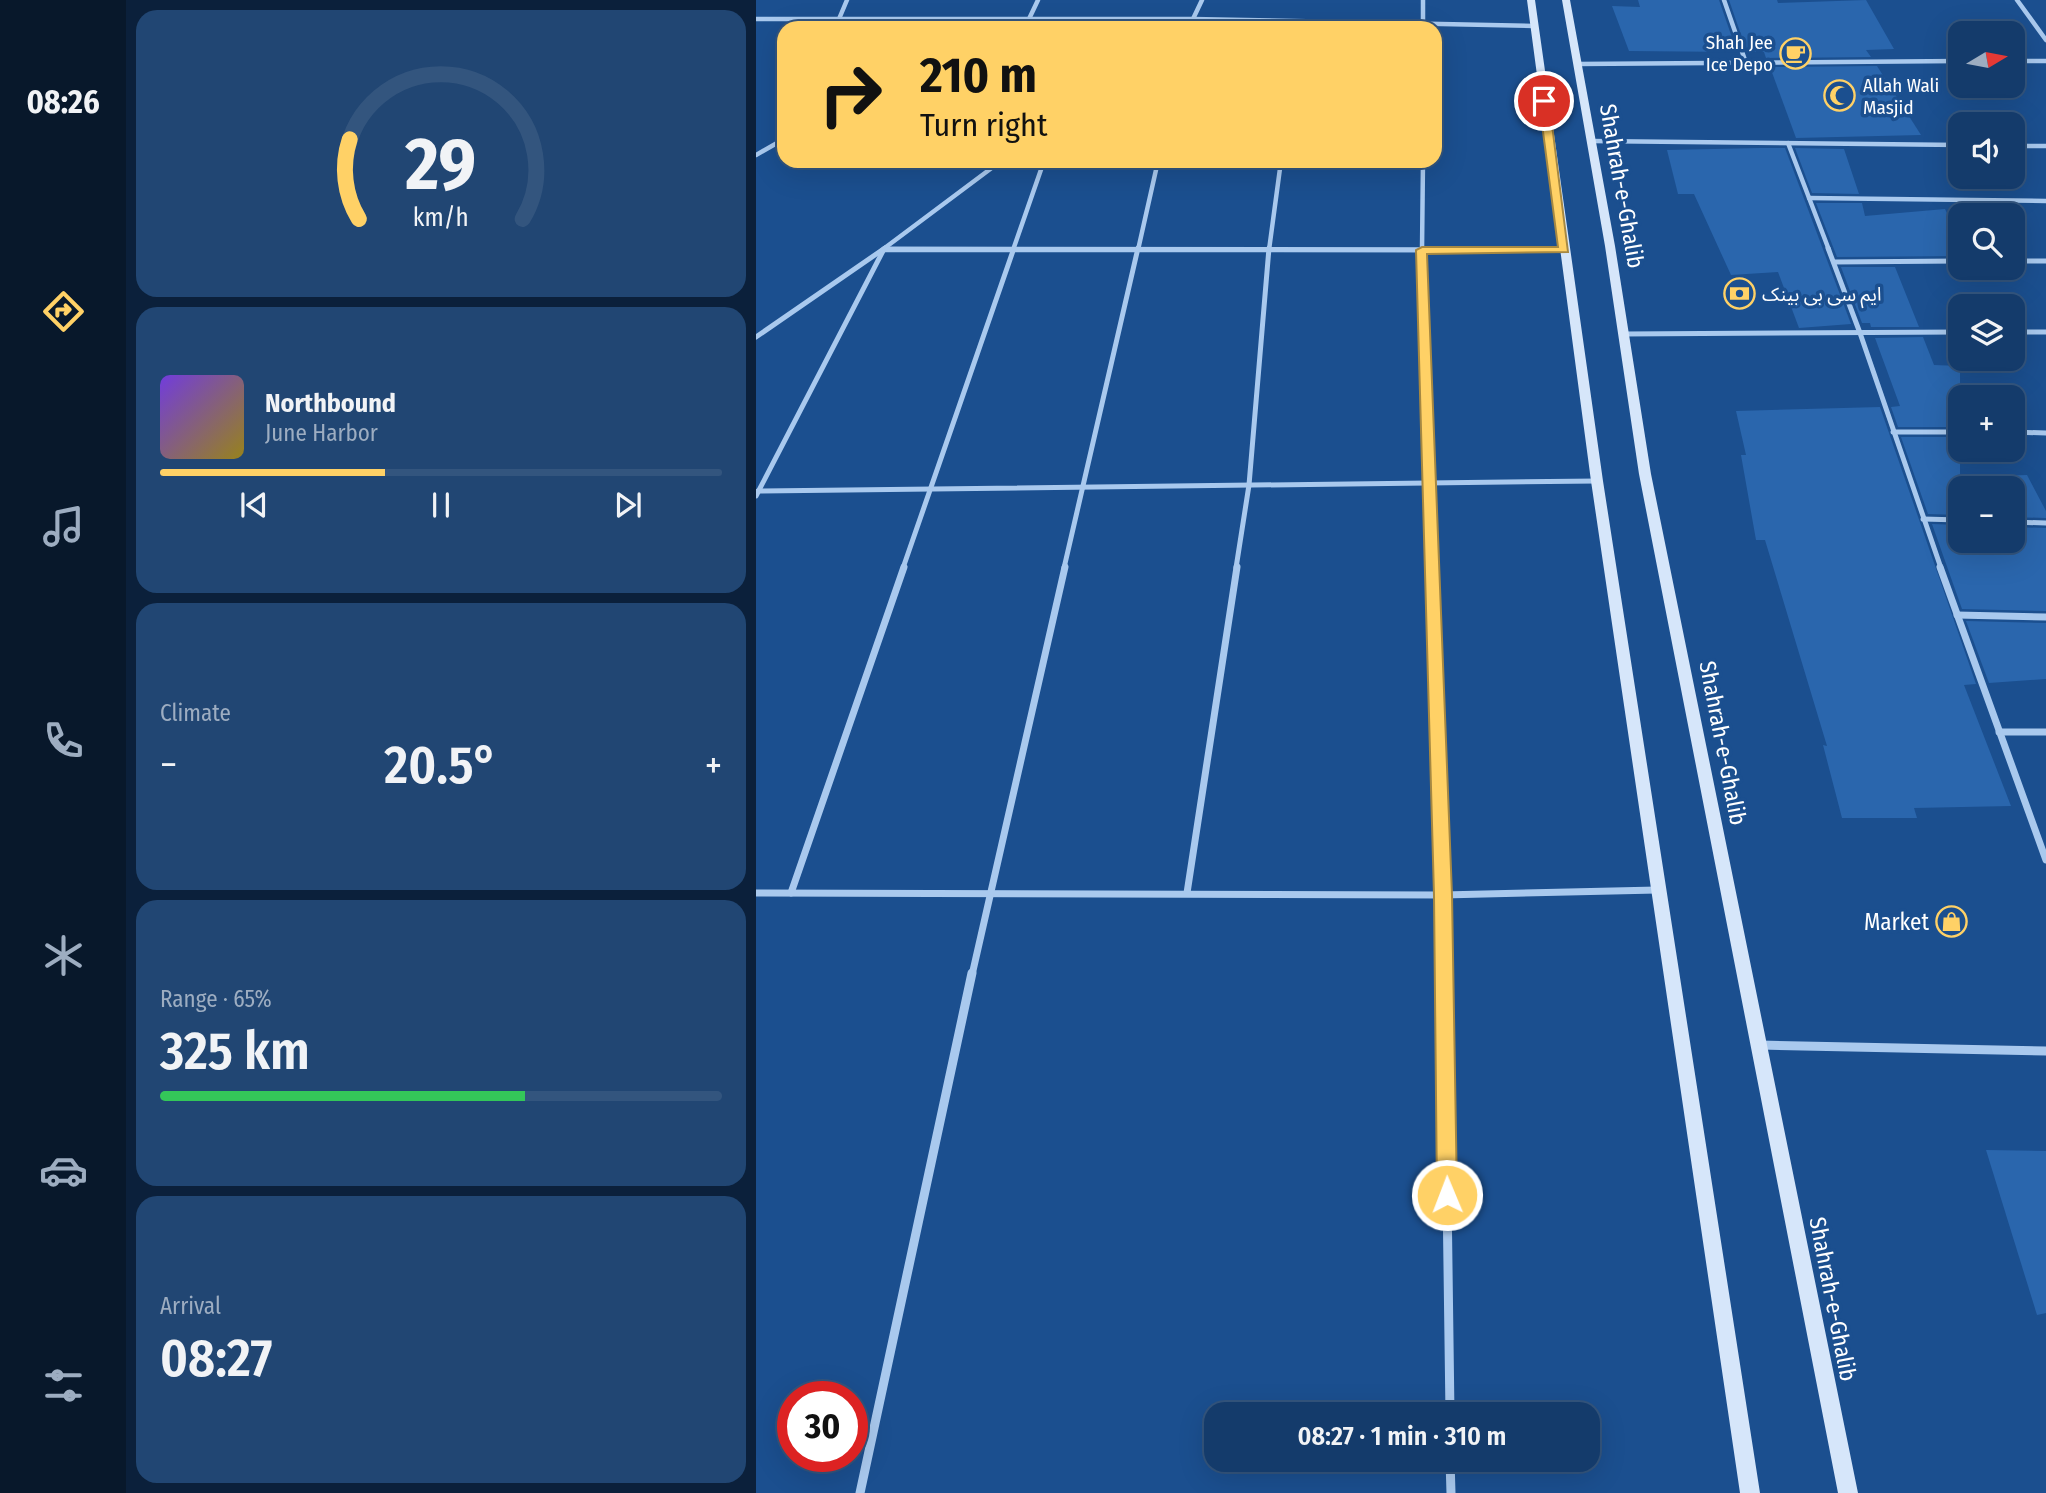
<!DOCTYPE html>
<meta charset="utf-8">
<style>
body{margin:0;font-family:"Fira Sans Condensed","Noto Sans Arabic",sans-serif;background:#214673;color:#f1f3f6;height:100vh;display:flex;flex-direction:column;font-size:26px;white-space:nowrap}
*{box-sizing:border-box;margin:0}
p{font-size:23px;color:#9dadc1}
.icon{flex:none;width:38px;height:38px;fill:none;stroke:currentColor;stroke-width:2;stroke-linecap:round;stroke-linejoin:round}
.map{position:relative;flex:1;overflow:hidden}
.sheet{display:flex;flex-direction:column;gap:10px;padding:10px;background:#0b203b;width:630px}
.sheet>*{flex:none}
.hud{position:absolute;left:21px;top:21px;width:665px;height:147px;border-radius:21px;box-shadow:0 7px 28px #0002,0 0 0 2px #33557e;background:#ffd166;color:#111;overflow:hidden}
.needle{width:46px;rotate:80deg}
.fabs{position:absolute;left:1192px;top:21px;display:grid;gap:14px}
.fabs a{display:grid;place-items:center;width:77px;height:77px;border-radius:14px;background:#143b6b;box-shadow:0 7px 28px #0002,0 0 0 2px #33557e;font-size:35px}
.speed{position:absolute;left:21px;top:1381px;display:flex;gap:14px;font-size:35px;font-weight:700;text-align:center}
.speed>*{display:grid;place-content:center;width:91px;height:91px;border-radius:50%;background:#143b6b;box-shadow:0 7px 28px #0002,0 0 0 2px #33557e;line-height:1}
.speed .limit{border:10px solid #d22;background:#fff;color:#111}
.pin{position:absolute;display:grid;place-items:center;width:60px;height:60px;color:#fff;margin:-30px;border:4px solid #fff;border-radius:50%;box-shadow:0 2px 7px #0007}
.me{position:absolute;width:77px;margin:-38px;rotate:359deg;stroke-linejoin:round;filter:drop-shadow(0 0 5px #0008)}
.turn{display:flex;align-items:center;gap:24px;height:147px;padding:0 28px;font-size:32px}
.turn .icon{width:91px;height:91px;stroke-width:2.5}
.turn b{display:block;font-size:49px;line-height:60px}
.big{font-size:52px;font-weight:600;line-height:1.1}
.sheet .card{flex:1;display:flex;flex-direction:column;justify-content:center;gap:10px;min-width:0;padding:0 24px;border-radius:21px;background:#214673}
.sheet .dial{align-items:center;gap:0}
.dial svg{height:182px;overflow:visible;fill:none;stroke:#33557e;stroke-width:7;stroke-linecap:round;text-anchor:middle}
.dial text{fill:#f1f3f6;stroke:none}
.song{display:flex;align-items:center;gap:21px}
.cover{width:84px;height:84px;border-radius:10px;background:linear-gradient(135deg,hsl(260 70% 55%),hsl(50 70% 35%))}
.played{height:7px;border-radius:4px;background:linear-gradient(90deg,#ffd166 40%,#33557e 40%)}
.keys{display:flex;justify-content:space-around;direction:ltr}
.heat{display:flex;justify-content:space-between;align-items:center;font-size:38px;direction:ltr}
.charge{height:10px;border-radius:5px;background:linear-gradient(90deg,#34c759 65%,#33557e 0)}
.trip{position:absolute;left:448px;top:1402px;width:396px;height:70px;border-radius:21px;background:#143b6b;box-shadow:0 7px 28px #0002,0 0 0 2px #33557e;font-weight:600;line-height:70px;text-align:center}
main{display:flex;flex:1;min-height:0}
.tabs{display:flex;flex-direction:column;width:126px;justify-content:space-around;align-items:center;background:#08182b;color:#9dadc1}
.tabs .icon{width:49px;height:49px}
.tabs .on{color:#ffd166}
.tabs b{font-size:32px;color:#f1f3f6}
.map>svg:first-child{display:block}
.building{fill:#2a66ad}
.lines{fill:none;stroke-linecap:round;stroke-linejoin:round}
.street-far3{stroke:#a9c9ee;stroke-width:4.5}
.street-far2{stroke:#a9c9ee;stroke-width:5}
.street-far1{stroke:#a9c9ee;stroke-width:7}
.street{stroke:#a9c9ee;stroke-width:9}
.secondary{fill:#d6e6fa;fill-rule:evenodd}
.route{fill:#ffd166;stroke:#a68842;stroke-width:2}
.labels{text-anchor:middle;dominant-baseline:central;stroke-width:7;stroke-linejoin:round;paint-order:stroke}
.far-poi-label{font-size:19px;fill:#fff;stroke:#1b4f8f;text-anchor:start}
.street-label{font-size:23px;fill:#fff;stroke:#1b4f8f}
.poi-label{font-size:23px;fill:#fff;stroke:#1b4f8f;text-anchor:end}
</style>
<main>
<nav class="tabs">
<b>08:26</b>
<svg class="icon on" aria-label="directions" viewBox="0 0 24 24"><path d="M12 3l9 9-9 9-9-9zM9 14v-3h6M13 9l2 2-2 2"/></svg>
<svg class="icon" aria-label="music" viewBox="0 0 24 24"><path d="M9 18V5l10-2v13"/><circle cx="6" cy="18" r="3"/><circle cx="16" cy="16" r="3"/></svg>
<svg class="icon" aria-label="phone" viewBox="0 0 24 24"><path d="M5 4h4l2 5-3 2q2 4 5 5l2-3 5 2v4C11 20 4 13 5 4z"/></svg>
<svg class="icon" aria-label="climate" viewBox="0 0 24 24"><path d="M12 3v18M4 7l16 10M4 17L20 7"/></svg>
<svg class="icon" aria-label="car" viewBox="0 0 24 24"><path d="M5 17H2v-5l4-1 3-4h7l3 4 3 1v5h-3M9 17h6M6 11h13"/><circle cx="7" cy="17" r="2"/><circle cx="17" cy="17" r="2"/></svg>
<svg class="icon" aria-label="filters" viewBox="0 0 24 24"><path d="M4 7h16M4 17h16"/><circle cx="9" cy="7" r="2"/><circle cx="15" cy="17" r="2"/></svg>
</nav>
<section class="sheet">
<div class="card dial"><svg viewBox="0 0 100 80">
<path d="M14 69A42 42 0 1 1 86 69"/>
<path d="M14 69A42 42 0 0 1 10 34" stroke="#ffd166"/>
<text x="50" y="56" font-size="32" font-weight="700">29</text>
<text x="50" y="72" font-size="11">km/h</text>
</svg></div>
<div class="card">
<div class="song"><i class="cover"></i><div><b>Northbound</b><p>June Harbor</p></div></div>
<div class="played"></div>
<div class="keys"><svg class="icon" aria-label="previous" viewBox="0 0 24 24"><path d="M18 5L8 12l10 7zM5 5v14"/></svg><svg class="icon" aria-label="pause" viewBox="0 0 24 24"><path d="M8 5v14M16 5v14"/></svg><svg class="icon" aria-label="next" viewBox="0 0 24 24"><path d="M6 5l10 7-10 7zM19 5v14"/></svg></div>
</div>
<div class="card"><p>Climate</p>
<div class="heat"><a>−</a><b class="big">20.5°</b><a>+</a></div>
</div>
<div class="card"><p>Range · 65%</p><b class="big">325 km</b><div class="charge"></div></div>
<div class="card"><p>Arrival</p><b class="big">08:27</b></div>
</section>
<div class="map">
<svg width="1290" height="1493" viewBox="0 0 1290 1493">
<rect width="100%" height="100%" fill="#1b4f8f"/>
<g class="building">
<path d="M882,0h81l18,52 -108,-1 -17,-45 28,1z"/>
<path d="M973,0h48l1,3 88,-3 28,49 -28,1 5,7 -105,1 -2,-6h-17z"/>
<path d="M1121,66l44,69 -125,3 -26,-71z"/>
<path d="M1004,148h25l66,176 -52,4 -21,-56 -47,3 -37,-81h-16l-11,-44z"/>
<path d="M1039,148l49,1 15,45 -47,-1z"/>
<path d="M1060,203h46l3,13 80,-7 15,32v15l-123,1z"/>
<path d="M1085,267h54l24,60h-48l-1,-4h-8z"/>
<path d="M1167,337l11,28 26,1v61h-62l-7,-20 9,-1 -25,-68z"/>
<path d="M1124,407l96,277 -12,1 47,121 -97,2 3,10h-75l-19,-73 4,1 -62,-206h-9l-15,-85h5l-10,-44z"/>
<path d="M1145,437h59v40l67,-2 19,36v7l-34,-1v-29h-52v27l-32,-1z"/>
<path d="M1176,524l28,1v16h52v-14l34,1v83l-84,-2z"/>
<path d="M1210,621l80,2v56l-57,4z"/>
<path d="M1230,1150l60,1v162l-9,2z"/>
</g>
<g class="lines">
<g class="street-far3">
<path d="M667,0v28"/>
<path d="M968,0l22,63"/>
<path d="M1261,0l29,40"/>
<path d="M0,19h437l341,7"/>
<path d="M83,19l8,-19"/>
<path d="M273,19l9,-19"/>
<path d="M227,28l14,-8"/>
<path d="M424,28l13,-9 9,-19"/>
<path d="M1256,61h34"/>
<path d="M821,64l383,-3"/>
<path d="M835,141l369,4"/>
<path d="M1032,143l41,107"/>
<path d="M1256,146h34"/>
<path d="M0,155l28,-16"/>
<path d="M1053,198l237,3"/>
<path d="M126,250l119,-89"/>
<path d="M127,250h681"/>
<path d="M257,250l31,-89"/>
<path d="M382,250l20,-89"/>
<path d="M513,250l12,-89"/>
<path d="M666,250l1,-89"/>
</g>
<g class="street-far2">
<path d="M666,248l10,320"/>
<path d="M1072,248l32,85 81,235"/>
<path d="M1256,261h34"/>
<path d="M1078,262l126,-1"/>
<path d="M1256,332h34"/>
<path d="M868,334l336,-2"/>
<path d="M0,337l129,-89"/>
<path d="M1137,432h67"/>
<path d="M1256,432l34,1"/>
<path d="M2,491l839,-10"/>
<path d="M0,496l128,-247 680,1"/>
<path d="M1167,519l37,1"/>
<path d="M1256,522l34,1"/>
<path d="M147,568l111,-320"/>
<path d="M308,568l74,-320"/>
<path d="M480,568l13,-83 20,-237"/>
</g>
<g class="street-far1">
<path d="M676,567l12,408"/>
<path d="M1184,567l106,293"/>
<path d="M1201,615l89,2"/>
<path d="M1243,732h47"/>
<path d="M0,893l687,2 214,-5"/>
<path d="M35,893l113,-326"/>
<path d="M431,893l50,-326"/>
<path d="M216,975l93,-408"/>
</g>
<g class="street">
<path d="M688,973l6,441"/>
<path d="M1004,1045l286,6"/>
<path d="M694,1460l1,33"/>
<path d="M104,1493l112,-520"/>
</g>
<g class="secondary">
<path d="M771,0h8l68,481 157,1012h-20l-149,-1012z"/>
<path d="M806,0h8l45,246 36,228 207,1019h-20l-199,-1019 -34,-228z"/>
</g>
</g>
<path class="route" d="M788,98l5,3 19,151 -141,2 25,641 5,300 -3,7 -7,2 -7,-2 -3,-7 -3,-300 -18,-645 6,-3h136l-19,-146z"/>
<defs>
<symbol id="cafe-ring" viewBox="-11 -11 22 22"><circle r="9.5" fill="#1b4f8f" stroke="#ffd166" stroke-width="1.5"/><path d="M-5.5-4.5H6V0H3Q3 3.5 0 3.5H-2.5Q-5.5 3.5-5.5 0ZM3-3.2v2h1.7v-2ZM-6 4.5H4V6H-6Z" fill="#ffd166"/></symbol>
<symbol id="mosque-ring" viewBox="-11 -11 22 22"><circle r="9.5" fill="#1b4f8f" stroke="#ffd166" stroke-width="1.5"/><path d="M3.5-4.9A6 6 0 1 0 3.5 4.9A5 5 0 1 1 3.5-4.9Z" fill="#ffd166"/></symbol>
<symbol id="bank-ring" viewBox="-11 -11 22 22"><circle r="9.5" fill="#1b4f8f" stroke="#ffd166" stroke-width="1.5"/><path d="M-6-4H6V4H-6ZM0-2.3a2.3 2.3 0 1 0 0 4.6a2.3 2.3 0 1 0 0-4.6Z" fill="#ffd166"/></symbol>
<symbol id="shop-ring" viewBox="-11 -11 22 22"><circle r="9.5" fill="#1b4f8f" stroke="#ffd166" stroke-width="1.5"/><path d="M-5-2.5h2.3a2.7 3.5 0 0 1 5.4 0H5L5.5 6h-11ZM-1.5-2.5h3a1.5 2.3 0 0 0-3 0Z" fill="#ffd166"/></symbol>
</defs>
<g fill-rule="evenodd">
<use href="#cafe-ring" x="1022" y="36" width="35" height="35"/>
<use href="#mosque-ring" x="1066" y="78" width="35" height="35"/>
<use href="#bank-ring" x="966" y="276" width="35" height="35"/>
<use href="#shop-ring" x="1178" y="904" width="35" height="35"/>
</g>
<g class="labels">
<g class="far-poi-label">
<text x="1017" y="42" text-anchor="end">Shah Jee<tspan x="1017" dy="22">Ice Depo</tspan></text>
<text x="1107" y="85">Allah Wali<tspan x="1107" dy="22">Masjid</tspan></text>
<text x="1006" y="294">ایم سی بی بینک</text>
</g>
<g class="street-label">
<text transform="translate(866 186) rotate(80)">Shahrah-e-Ghalib</text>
<text transform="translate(967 743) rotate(79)">Shahrah-e-Ghalib</text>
<text transform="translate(1077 1299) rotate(79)">Shahrah-e-Ghalib</text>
</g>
<g class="poi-label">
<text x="1173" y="922">Market</text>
</g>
</g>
</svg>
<div class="fabs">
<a><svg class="needle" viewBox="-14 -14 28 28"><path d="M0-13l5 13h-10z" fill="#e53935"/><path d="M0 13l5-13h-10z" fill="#9dadc1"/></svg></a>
<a><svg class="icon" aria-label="sound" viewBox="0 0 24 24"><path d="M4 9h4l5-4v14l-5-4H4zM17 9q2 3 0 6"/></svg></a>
<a><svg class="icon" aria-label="search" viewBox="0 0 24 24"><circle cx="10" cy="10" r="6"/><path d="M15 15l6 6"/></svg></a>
<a><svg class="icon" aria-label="layers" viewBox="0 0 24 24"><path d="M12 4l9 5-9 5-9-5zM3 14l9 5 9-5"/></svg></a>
<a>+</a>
<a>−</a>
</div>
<div class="speed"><div class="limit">30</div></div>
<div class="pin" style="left:788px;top:101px;background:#d93025"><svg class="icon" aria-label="arrive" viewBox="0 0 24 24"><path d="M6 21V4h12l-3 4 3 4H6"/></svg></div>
<svg class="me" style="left:691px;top:1195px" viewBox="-20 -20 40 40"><circle r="17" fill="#ffd166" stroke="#fff" stroke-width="3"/><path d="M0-11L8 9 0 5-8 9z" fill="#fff"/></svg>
<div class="trip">08:27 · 1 min · 310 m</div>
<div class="hud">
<div class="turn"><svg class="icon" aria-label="right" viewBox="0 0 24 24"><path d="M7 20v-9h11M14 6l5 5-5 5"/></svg><div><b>210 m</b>Turn right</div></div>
</div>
</div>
</main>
